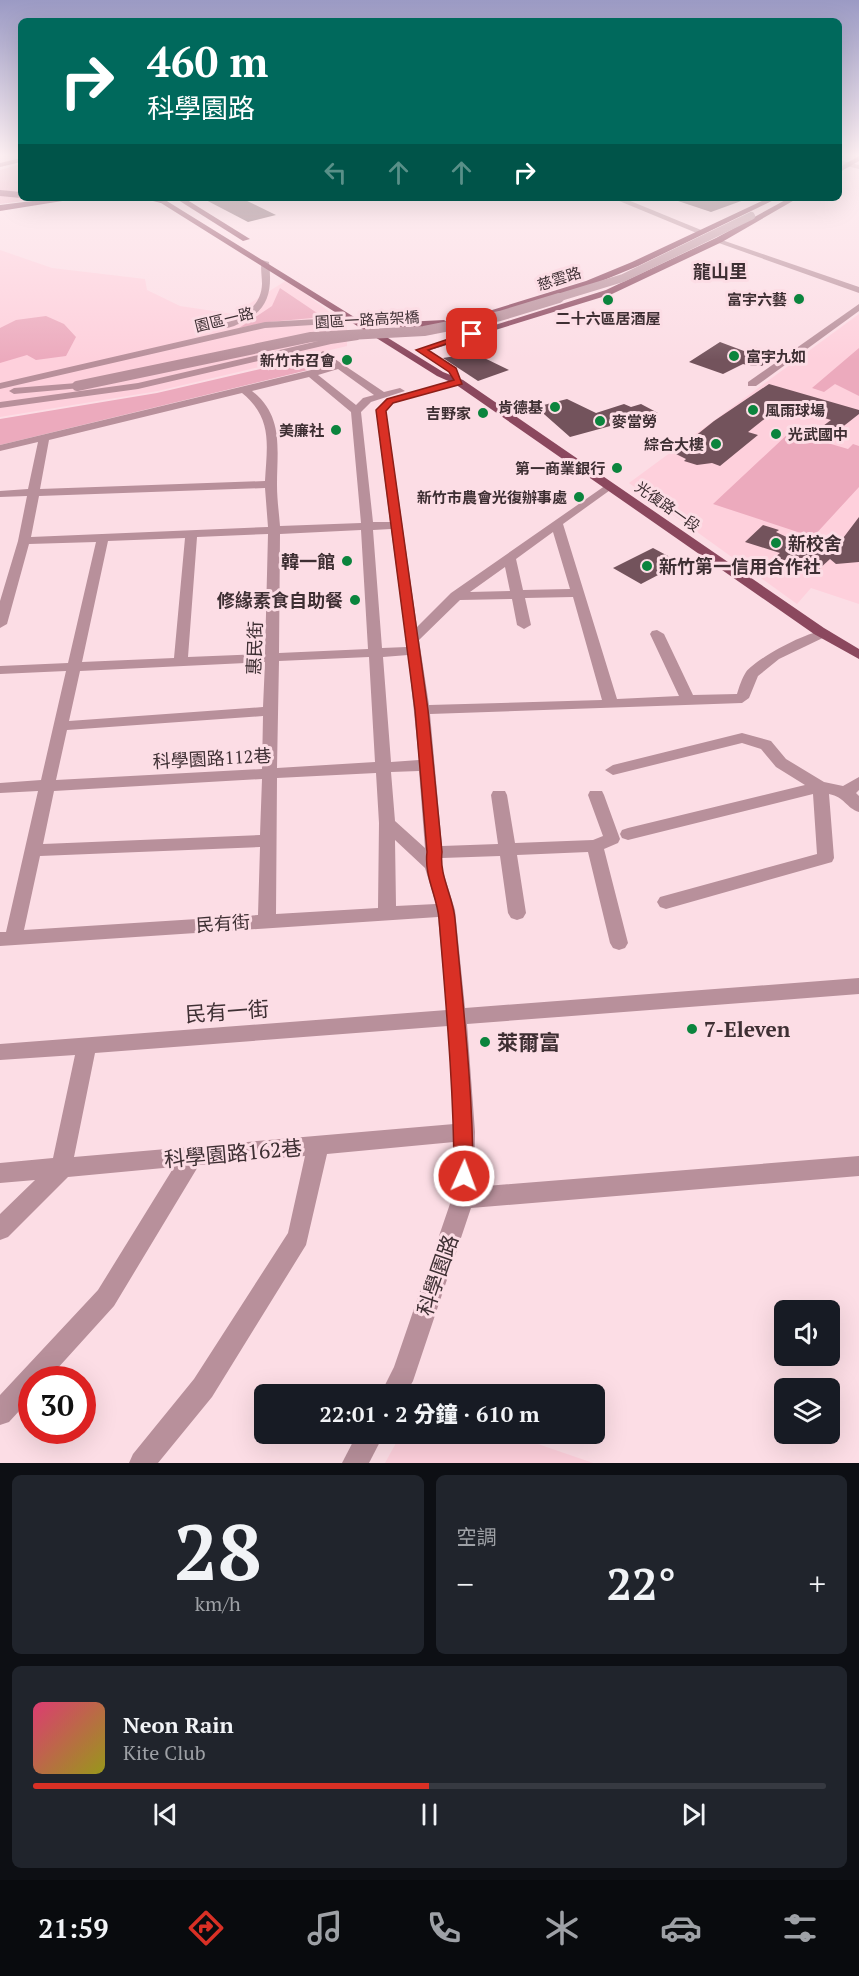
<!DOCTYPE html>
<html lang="zh-TW">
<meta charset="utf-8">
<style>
body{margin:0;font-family:"PT Serif","Noto Sans TC",serif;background:#20242c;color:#f1f3f6;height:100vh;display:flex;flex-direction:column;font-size:22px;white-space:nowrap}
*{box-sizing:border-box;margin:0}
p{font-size:20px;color:#9ea1a6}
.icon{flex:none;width:33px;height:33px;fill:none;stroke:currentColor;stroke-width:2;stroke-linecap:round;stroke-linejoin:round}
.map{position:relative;height:1463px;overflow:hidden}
.drawer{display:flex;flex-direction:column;gap:12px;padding:12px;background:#0d0f14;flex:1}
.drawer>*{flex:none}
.top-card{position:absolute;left:18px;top:18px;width:824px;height:183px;border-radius:9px;box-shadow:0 6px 24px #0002;background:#00695c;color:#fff;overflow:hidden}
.tools{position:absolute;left:774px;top:1300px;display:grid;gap:12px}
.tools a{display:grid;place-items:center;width:66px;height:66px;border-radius:9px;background:#171b24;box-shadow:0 6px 24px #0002;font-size:30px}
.speed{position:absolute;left:18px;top:1366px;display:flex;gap:12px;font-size:30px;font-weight:700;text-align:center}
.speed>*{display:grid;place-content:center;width:78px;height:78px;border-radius:50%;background:#171b24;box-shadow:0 6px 24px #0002;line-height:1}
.speed .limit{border:9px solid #d22;background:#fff;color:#111}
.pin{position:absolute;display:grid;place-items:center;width:51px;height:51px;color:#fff;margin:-26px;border-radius:12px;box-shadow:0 3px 9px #0006}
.me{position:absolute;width:66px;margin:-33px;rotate:2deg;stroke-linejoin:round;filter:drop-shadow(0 0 4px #0008)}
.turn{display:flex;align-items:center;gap:21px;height:126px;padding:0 30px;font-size:27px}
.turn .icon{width:78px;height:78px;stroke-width:2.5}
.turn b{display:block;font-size:42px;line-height:51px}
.lanes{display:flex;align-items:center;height:57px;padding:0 30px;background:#0003;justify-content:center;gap:30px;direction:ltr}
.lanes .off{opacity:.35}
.big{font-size:45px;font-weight:800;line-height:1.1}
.drawer .tile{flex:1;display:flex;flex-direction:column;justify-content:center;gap:9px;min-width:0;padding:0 21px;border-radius:9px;background:#20242c}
.drawer .dial{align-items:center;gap:0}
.dial b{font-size:78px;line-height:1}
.song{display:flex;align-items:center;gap:18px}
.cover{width:72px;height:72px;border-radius:9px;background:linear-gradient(135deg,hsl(340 70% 55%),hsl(60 70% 35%))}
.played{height:6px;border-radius:3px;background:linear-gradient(90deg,#d93025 50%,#363941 50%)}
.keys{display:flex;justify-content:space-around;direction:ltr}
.heat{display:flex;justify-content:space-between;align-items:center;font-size:33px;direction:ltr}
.drawer .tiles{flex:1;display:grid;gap:12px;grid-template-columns:1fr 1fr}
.tile:last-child{grid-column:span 2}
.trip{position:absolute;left:254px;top:1384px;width:351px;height:60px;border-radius:9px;background:#171b24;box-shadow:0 6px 24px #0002;font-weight:800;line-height:60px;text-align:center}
.menu{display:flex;height:96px;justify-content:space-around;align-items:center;background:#090b0e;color:#9ea1a6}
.menu .icon{width:42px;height:42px}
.menu .selected{color:#d93025}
.menu b{font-size:27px;color:#f1f3f6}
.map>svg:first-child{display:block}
.built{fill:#fed0dc}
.green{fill:#ecaabd}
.building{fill:#73535c}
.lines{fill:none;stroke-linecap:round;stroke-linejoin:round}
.minor{fill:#b8909b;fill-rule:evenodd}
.major{fill:#8b485e;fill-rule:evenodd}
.highway{fill:#792c49;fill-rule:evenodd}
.minor-bridge-far1{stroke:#b8909b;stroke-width:8}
.minor-bridge{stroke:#b8909b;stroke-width:10}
.route{fill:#d93025;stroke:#8d1f18;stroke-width:1.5}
.poi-dot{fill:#0b843d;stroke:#fcdde5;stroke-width:2}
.labels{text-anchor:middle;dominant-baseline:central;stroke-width:6;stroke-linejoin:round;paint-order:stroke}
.far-street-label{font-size:15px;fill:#3e2f33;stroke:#fcdde5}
.far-poi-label{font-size:15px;font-weight:bold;fill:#3e2f33;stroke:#fcdde5;text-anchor:end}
.far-quarter-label{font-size:18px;font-weight:bold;fill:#3e2f33;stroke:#fcdde5}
.poi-label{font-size:18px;font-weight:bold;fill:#3e2f33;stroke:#fcdde5;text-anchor:start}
.street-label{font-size:18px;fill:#3e2f33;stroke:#fcdde5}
.near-street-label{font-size:21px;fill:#3e2f33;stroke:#fcdde5}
.near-poi-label{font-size:21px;font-weight:bold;fill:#3e2f33;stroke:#fcdde5;text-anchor:start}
</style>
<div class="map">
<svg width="859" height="1463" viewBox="0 0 859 1463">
<rect width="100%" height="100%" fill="#fcdde5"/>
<g class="built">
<path d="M0,250l52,18 93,11 2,11 33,16 53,8 54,-34 60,45v21l-189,45 -158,26z"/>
<path d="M859,314v290l-48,-16 -14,16 -168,-121z"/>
<path d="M401,1434h108l84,29h-208z"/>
</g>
<g class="green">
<path d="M21,164v34h28l-49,6v-34z"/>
<path d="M280,288l43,29 -54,5 -30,6 33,-22z"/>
<path d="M46,316l18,8 12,13 -10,19 -30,4 -9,-5 -27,8v-35l16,-8z"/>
<path d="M859,348v48l-24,-12 -11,8 -12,-4z"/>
<path d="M317,356l3,3 -17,5 5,6 -308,75v-26l157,-26z"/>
<path d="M790,432l58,17 5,-5 6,2v41l-46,50 -100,-33z"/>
</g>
<g class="building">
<path d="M202,198h39l35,17 -28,7z"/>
<path d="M678,198h66v2l-33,12 -33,-11z"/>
<path d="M720,342l24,9 9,-4 15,4 -3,12 -3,3h-11l-8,-2 -20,10 -34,-12z"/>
<path d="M474,353l35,17 -31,11 -35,-23z"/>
<path d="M769,384l90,26v4l-37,29 -15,-5 24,-18 -49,-15 -34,27 10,3 -38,31 -8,-3 -15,2 -13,-4 2,-2 -12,-6 40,-32z"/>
<path d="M567,399l29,14 28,-9 7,3 10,-3 17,9 -88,24 -34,-30z"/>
<path d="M859,517v45l-23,2 -6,-5 -13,12 -42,-14 5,-4 -35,-11 18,-17 16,5 -3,2 40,19 15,3z"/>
<path d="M653,548l28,15 -40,21 -28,-16z"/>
</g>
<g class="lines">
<g class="minor">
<path d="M838,160l21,5v4l-21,-5z"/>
<path d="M612,198h11l83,34 -7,2z"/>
<path d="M716,238l143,49v6l-143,-51z"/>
<path d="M262,260l7,2c3,26 1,47 -25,59 -7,4 -15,8 -22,7v-4c20,-8 39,-16 40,-40 0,-8 -2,-17 0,-24z"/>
<path d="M859,304v7l-103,75h-8v-4z"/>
<path d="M373,316l5,3 -2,2 -111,7 -265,61v-6l265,-61z"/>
<path d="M355,335l5,3 -2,2 -27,4 -193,45 -138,19v-6l138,-19 193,-45z"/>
<path d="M323,351l61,41 16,-4 5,3 -34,11 -10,10 12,110h17l-14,-112 10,-11 73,-20 5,3 -70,21 -8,8 31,216 34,-34 158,-110 6,3 -2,2 -50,36 54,175 62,-3 -29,-62 2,-3 5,-1 7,4 29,61 44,-1c2,-7 5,-16 9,-22 11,-14 67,-45 83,-41l2,3 -52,25 -21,17 -9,22 -7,5 -312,11 12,132 56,-2 -7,-49 2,-4h12l2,4 8,48 78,-3 10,-4 -15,-41 2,-4h12l2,4 16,44 -2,4 -14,6 24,94 -3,5 -6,2 -6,-2 -3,-5 -22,-91 -71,3 9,58 -3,5 -6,2 -6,-2 -3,-5 -8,-57 -58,2 -1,7 14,45 10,98 394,-30v16l-392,30 8,108 -1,55 385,-31v20l-388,32 -58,173 -8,14h-25l14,-28 58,-169 2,-56 -127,12 -21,91 -94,152 -54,66h-29l4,-9 61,-75 94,-146 17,-77 -106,9 -85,141 -67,74h-15v17l-23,25 -9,3v-30l98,-105 76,-123 -106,10 -60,60 -8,3v-26l35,-34 -35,3v-20l53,-5 22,-103 -75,5v-16l447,-34 -9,-93 -438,29v-14h6l32,-141 -38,2v-10l41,-3 25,-109 -66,3v-8l68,-3 28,-121 -67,2 -22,80 -7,4v-27l18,-60 9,-45 -27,1v-6l28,-2 10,-47 -38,9v-6l332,-80 -14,-11zM338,369l36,26 -11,3 -7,7 -38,-30zM309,377l42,35 10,111 -81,3c-1,-13 -3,-27 -3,-41 0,-36 7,-69 -25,-94zM242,393c31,25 25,52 23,88l-225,8 9,-49zM265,488l3,39 -237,10 8,-41zM391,529l16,118 -25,1 -9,-118zM361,530l7,119 -89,4 1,-119zM553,532l17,57 -47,1 -7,-31zM268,534l-3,120 -77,3 9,-120zM185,538l-11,120 -92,4 26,-121zM505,567l5,24 -40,1zM573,597l29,103 -173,5 -10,-65 41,-40 52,-1 5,26 7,4 7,-4 -6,-27zM408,655l11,105 -28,2 -8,-105zM369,657l6,105 -98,6 2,-107zM265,662l-2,45 -194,14 11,-50zM263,716l-1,53 -206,11 11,-50zM419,771l6,77 -30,-27 -4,-49zM376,773l3,50 -1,85 -102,6 1,-136zM262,779l-2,56 -217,9 11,-53zM395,840l30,28 11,36 -40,2zM260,847l-2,68 -234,15 16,-74zM448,1026l6,98 -380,33 21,-104z"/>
<path d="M77,383l4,1v4l-67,6 -5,-3 5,-3z"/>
<path d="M742,733l29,8 15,18 38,23 19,4 16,-9v13l-3,3 3,3v16c-13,-4 -14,-15 -30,-18l5,64 -2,4 -166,47 -6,-2 -3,-5 3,-5 157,-43 -4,-60 -185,46 -6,-2 -2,-4 2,-4 6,-2 177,-43 -29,-18 -15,-18 -19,-6 -129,32 -8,-5 8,-5z"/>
<path d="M357,1434h27l-15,29h-27z"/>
</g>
<g class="major">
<path d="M838,155h8l-8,5z"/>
<path d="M859,156v5l-21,12v-5z"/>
<path d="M153,198h9l281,174 20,8 361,248 35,21v10l-45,-25 -359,-250 -18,-8z"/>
<path d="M175,198h9l66,41 -7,2z"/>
<path d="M768,198h10l-140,68 -46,19 -121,36 -8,-2 123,-38 46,-19z"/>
<path d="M789,198h9l-76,44 -110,52 -188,58 -8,-2 190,-60 110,-52z"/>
<path d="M373,316l31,6 40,-2 5,3 -5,3 -40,2 -34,-7 -2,-2z"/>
</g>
<g class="highway">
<path d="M21,158v4l-21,5v-4z"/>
<path d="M0,190l21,2v6l-21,-2z"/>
<path d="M56,198h25l-81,13v-6z"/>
<path d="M141,198h23l1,2 -4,3z"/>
</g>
<path class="minor-bridge-far1" d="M554,299l69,-21 128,-62"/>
<path class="minor-bridge" d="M77,386l234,-49 113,-6 76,-15 59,-18"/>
</g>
<linearGradient id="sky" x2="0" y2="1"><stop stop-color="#9b9ac4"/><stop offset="0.43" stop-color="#fef0f3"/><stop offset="1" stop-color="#fef0f3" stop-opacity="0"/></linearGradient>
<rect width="859" height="360" fill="url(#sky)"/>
<path class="route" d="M469,332l7,2 -48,16 28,18 6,16 -69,19 -7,8 42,299 14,142c-3,24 11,44 13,67 8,86 18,171 18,257l-2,6 -7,3 -7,-3 -3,-6c0,-86 -8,-171 -15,-257 -2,-23 -15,-43 -12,-67l-12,-142 -39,-300 11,-11 67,-19 -5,-8 -33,-22z"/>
<g class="poi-dot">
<circle cx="799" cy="299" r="6"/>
<circle cx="608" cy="300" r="6"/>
<circle cx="734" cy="356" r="6"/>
<circle cx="347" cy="360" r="6"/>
<circle cx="555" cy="407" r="6"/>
<circle cx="753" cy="410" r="6"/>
<circle cx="483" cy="413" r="6"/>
<circle cx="600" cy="421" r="6"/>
<circle cx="336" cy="430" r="6"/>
<circle cx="776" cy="434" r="6"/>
<circle cx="716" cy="444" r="6"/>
<circle cx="617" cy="468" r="6"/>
<circle cx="579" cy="497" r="6"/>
<circle cx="776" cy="543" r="6"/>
<circle cx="347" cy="561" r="6"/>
<circle cx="647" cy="566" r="6"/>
<circle cx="355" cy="600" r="6"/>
<circle cx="692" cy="1029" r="6"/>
<circle cx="485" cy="1042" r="6"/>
</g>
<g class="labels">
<g class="far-street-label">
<text transform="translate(559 278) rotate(-18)">慈雲路</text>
<text transform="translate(224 319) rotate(-14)">園區一路</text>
<text transform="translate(367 319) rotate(-3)">園區一路高架橋</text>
<text transform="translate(668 506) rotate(35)">光復路一段</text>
</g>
<g class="far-poi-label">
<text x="787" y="299">富宇六藝</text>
<text x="608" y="318" text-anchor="middle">二十六區居酒屋</text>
<text x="746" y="356" text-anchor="start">富宇九如</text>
<text x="335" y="360">新竹市召會</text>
<text x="543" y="407">肯德基</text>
<text x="765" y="410" text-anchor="start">風雨球場</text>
<text x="471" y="413">吉野家</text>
<text x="612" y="421" text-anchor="start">麥當勞</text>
<text x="324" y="430">美廉社</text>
<text x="788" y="434" text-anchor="start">光武國中</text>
<text x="704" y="444">綜合大樓</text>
<text x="605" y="468">第一商業銀行</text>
<text x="567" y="497">新竹市農會光復辦事處</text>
</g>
<g class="far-quarter-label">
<text x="720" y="271">龍山里</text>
</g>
<g class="poi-label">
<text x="788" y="543">新校舍</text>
<text x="335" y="561" text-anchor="end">韓一館</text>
<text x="659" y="566">新竹第一信用合作社</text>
<text x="343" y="600" text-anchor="end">修緣素食自助餐</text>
</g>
<g class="street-label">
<text transform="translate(254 648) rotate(-88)">惠民街</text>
<text transform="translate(212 758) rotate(-3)">科學園路112巷</text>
<text transform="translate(223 923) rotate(-4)">民有街</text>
</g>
<g class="near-street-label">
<text transform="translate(227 1011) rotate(-4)">民有一街</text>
<text transform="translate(233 1153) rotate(-5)">科學園路162巷</text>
<text transform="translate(437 1275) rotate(-71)">科學園路</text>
</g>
<g class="near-poi-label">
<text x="704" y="1029">7-Eleven</text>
<text x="497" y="1042">萊爾富</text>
</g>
</g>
</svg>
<div class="tools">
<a><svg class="icon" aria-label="sound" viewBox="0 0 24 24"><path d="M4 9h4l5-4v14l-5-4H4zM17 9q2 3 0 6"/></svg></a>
<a><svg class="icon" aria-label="layers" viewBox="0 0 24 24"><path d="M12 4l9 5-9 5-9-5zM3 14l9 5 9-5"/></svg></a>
</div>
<div class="speed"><div class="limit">30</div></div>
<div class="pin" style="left:472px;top:334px;background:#d93025"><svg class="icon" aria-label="arrive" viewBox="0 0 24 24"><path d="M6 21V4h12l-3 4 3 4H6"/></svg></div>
<svg class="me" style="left:464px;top:1176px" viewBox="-20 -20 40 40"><circle r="17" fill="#d93025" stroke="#fff" stroke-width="3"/><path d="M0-11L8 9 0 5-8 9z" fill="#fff"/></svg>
<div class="trip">22:01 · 2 分鐘 · 610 m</div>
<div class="top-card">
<div class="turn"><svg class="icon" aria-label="right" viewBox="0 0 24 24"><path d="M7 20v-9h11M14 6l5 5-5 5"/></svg><div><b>460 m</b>科學園路</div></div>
<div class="lanes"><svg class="icon off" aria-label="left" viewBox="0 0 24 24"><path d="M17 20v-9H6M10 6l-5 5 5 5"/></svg><svg class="icon off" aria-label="ahead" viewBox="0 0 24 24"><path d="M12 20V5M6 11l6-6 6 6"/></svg><svg class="icon off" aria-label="ahead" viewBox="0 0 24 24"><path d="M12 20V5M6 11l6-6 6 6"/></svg><svg class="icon" aria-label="right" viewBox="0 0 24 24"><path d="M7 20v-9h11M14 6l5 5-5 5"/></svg></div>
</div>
</div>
<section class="drawer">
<div class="tiles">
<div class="tile dial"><b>28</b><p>km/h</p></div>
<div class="tile"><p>空調</p>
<div class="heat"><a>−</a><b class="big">22°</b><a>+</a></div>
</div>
<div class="tile">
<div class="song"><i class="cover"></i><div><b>Neon Rain</b><p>Kite Club</p></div></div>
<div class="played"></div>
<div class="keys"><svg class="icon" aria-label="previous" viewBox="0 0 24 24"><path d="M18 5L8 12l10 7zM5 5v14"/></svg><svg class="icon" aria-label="pause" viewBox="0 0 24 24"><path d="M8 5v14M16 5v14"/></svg><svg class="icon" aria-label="next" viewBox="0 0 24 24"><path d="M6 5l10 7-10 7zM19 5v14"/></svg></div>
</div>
</div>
</section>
<nav class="menu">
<b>21:59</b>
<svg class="icon selected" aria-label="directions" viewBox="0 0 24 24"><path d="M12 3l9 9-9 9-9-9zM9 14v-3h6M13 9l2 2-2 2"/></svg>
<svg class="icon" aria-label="music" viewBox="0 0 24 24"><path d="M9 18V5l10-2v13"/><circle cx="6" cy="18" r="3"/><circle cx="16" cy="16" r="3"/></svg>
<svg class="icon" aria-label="phone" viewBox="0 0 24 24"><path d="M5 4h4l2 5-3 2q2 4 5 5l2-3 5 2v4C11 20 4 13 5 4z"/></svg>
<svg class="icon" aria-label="climate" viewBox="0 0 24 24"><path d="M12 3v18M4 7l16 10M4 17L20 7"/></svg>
<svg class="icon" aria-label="car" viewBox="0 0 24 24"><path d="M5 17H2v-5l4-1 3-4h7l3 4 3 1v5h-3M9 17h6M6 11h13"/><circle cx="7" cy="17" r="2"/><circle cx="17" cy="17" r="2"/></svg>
<svg class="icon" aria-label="filters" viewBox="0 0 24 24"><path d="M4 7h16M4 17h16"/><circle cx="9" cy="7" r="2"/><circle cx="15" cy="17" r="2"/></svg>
</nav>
